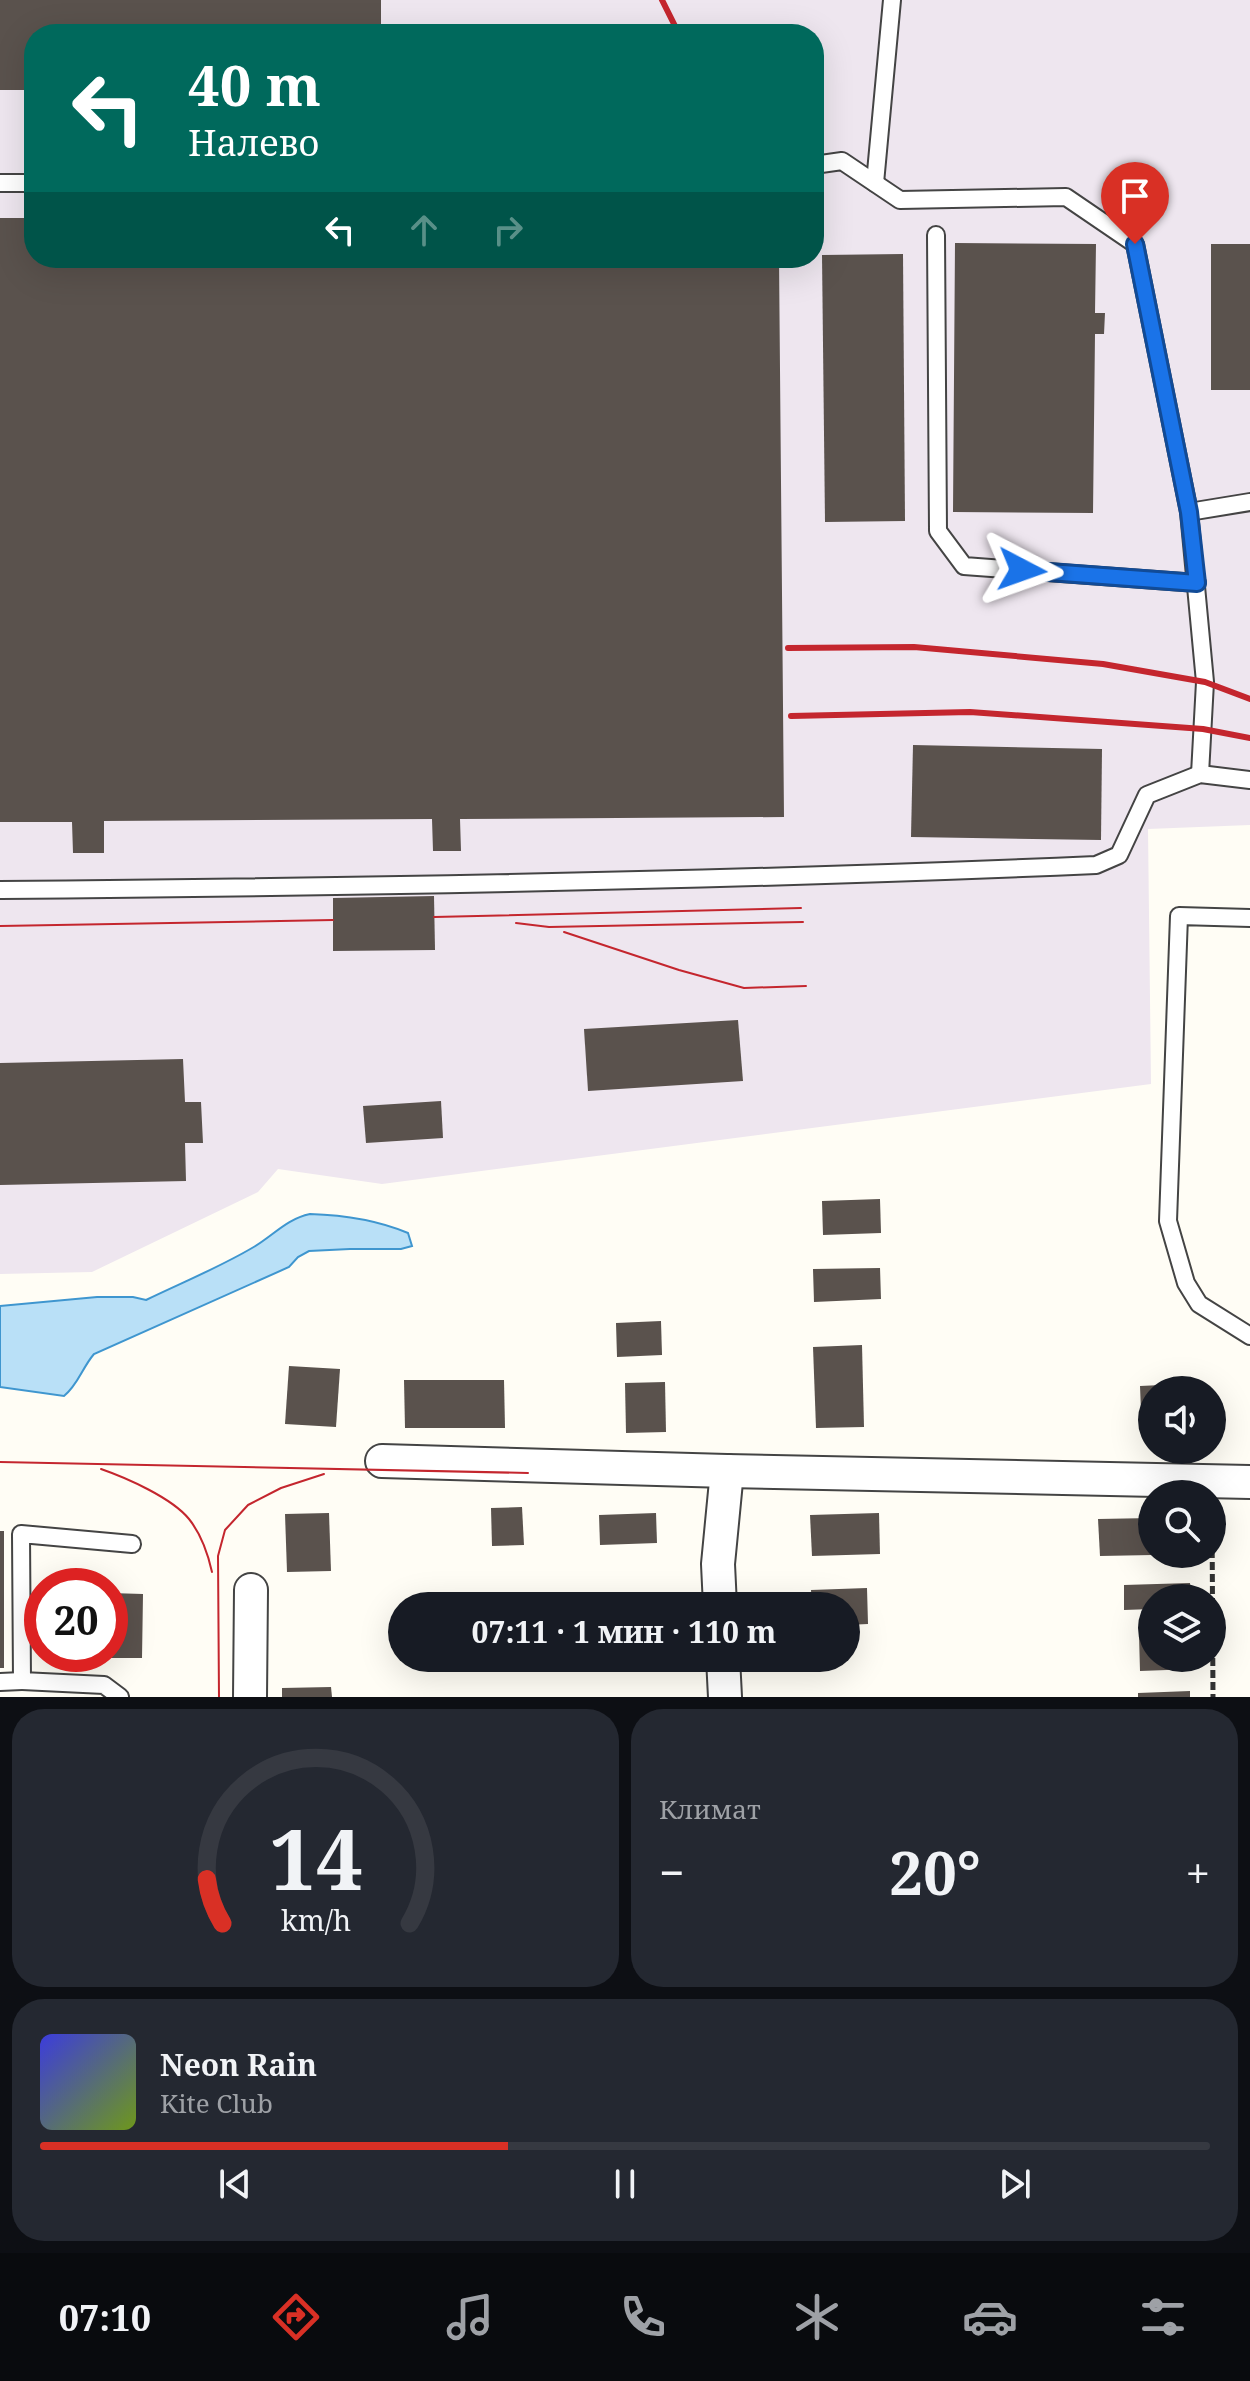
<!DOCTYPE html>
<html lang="ru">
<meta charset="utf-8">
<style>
body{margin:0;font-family:"Noto Serif",serif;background:#242831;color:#f1f3f6;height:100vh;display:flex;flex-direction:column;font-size:30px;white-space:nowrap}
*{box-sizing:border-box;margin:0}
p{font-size:26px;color:#9ea1a6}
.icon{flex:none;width:44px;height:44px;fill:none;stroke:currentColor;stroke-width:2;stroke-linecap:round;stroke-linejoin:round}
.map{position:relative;height:1697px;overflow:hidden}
.drawer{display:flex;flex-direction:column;gap:12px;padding:12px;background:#0d0f14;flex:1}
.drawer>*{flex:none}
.banner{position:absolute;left:24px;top:24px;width:800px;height:244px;border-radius:32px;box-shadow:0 8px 32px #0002;background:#00695c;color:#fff;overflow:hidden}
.controls{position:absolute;left:1138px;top:1376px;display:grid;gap:16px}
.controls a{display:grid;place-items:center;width:88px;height:88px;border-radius:50%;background:#171b24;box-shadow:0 8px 32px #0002;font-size:40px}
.speed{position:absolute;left:24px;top:1568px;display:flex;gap:16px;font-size:40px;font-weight:700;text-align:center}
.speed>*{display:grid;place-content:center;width:104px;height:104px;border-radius:50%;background:#171b24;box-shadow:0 8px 32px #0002;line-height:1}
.speed .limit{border:12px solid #d22;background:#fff;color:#111}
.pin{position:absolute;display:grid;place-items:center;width:68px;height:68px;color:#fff;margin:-82px -34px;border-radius:50% 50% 50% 0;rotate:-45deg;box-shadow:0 0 8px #0007}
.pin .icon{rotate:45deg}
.me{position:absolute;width:88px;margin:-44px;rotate:94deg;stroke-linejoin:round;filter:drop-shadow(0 0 6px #0008)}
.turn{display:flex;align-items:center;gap:28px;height:168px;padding:0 32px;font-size:36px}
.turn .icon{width:104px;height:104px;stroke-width:2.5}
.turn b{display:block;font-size:56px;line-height:68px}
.lanes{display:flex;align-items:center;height:76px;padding:0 32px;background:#0003;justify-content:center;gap:40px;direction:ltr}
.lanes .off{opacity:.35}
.big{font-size:60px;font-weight:700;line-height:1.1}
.drawer .widget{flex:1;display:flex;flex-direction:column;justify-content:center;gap:12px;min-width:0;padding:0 28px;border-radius:32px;background:#242831}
.drawer .dial{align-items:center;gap:0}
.dial svg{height:208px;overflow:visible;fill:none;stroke:#363941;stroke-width:7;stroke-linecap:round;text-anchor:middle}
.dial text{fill:#f1f3f6;stroke:none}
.song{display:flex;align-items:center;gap:24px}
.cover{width:96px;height:96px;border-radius:12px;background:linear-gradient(135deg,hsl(240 70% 55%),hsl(80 70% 35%))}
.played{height:8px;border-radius:4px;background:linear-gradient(90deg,#d93025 40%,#363941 40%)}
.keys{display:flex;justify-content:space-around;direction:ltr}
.heat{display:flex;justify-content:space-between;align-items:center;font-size:44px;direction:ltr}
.drawer .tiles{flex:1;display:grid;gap:12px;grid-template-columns:1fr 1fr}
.widget:last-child{grid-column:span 2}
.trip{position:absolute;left:388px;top:1592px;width:472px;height:80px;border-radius:40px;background:#171b24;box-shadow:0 8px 32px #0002;font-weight:700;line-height:80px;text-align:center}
.tabs{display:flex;height:128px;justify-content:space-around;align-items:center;background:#090b0e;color:#9ea1a6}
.tabs .icon{width:56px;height:56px}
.tabs .on{color:#d93025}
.tabs b{font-size:36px;color:#f1f3f6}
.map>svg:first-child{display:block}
.industrial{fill:#eee6ef;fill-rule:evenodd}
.water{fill:#b9e0f7;stroke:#3f96cf;stroke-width:2}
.building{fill:#5a524d}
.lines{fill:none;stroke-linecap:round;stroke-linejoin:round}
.lane-casing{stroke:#444;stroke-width:20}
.street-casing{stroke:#444;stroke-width:36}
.path{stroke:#333;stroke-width:5;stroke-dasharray:8 4;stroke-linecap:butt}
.lane{stroke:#fff;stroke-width:16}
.street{stroke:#fff;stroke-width:32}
.tram{stroke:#c4262e;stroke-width:2}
.rail{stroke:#c4262e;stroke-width:6}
.route-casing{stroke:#114b97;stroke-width:20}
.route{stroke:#1a73e8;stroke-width:14}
</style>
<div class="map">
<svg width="1250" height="1697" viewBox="0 0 1250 1697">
<rect width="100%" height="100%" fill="#fffdf5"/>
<path class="industrial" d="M0,0h1250v825l-102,4 3,255 -769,100 -104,-15 -20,23 -166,80 -92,2zM34,34h780v224h-780z"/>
<path class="water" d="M310,1214c34,1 67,6 98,19l4,13 -11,3h-51l-41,2 -11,6 -9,10 -195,87c-12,14 -16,31 -30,42l-64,-9v-81l97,-9h36l13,3c35,-17 72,-32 106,-52 21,-12 34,-29 58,-34z"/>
<g class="building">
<path d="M0,0h381v34h-347v56h-34z"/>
<path d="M0,218h34v40h745l5,559 -324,2 1,32h-28l-1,-32 -328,2v32h-31l-1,-31h-72z"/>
<path d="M955,243l141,1 -1,69h10l-1,21h-9l-2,179 -140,-1z"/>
<rect x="1211" y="244" width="39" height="146"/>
<path d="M903,254l2,267 -80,1 -3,-267z"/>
<path d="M913,745l189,4 -1,91 -190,-3z"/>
<path d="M434,896l1,54 -102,1v-53z"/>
<path d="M738,1020l5,61 -155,10 -4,-62z"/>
<path d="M183,1059l2,43h16l2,41h-18l1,38 -186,4v-122z"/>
<path d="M441,1101l2,37 -77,5 -3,-37z"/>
<path d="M880,1199l1,34 -58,2 -1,-34z"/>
<path d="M880,1268l1,31 -67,3 -1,-33z"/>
<path d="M661,1321l1,34 -45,2 -1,-34z"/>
<path d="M862,1345l2,82 -48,1 -3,-81z"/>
<path d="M289,1366l51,3 -4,58 -51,-3z"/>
<path d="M404,1380h100l1,48h-100z"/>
<path d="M665,1382l1,50 -40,1 -1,-50z"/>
<path d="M1183,1384v6h-31v45l-10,1 -2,-50z"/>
<path d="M522,1507l2,38 -32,1 -1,-38z"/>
<path d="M329,1513l2,58 -44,1 -2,-58z"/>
<path d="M656,1513l1,30 -57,2 -1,-30z"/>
<path d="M879,1513l1,41 -68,2 -2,-41z"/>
<path d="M1152,1518v37l-52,1 -2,-37z"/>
<rect x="0" y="1531" width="4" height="137"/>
<path d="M1190,1583l1,15h-39v11l-28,1v-25z"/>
<path d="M867,1588l1,36 -22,1v-19h-34l-1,-16z"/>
<path d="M110,1593l33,1 -1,64h-93v-4h61z"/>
<path d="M1152,1634v24h41l1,11 -54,2 -1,-36z"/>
<path d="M331,1687l1,10h-50v-9z"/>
<path d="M1190,1691v6h-52v-4z"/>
</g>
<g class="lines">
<defs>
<g id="lane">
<path d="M814,165l28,-4 58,39 166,-3 69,47 54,268 61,-10"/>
<path d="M0,183h34"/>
<path d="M875,183l17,-183"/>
<path d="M936,235l2,296 26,35 233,17"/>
<path d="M1189,512l16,170 -5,92"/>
<path d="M0,890c365,-3 731,-9 1096,-25l23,-10 28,-60 53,-21 50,6"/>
<path d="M1250,918l-71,-2 -11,305 18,62 13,21 51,32"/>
<path d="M0,1682l22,-1"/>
<path d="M120,1697l-16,-12 -82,-4 -1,-147 111,10"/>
</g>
<g id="street">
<path d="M382,1461l345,10 523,11"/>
<path d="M720,1606l-2,-42 9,-93"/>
<path d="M723,1658l2,39"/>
<path d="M250,1697l1,-107"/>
</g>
</defs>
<use href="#lane" class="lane-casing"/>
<use href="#street" class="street-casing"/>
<path class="path" d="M1212,1514l1,183"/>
<use href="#lane" class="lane"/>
<use href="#street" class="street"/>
<g class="tram">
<path d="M434,917l367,-9"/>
<path d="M516,923l33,4 254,-5"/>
<path d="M0,926l333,-6"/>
<path d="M564,932l115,38 65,18 62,-2"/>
<path d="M0,1462l528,11"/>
<path d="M101,1469c26,9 71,29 88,50 12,15 19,35 23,53"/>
<path d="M219,1697l-1,-141 7,-26 23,-25 33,-17 43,-14"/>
</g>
<g class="rail">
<path d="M662,0l17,34"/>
<path d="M788,648l126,-1 189,17 102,18 45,17"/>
<path d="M791,716l179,-4 233,17 47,9"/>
</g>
</g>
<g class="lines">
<defs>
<path id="route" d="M1022,570l175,13 -8,-71 -54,-268"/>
</defs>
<use href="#route" class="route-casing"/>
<use href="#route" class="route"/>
</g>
</svg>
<div class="controls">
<a><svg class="icon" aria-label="sound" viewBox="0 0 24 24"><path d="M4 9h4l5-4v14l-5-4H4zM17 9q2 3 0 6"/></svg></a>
<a><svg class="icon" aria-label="search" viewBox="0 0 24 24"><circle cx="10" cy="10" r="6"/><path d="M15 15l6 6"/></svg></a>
<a><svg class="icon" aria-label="layers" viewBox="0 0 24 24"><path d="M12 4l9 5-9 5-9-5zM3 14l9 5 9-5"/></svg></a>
</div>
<div class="speed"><div class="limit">20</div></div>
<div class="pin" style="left:1135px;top:244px;background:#d93025"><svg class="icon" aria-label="arrive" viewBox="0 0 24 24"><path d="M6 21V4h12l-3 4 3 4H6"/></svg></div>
<svg class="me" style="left:1022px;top:570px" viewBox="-20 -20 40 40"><path d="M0-17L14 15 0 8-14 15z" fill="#1a73e8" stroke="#fff" stroke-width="4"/></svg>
<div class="trip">07:11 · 1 мин · 110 m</div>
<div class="banner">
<div class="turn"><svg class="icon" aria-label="left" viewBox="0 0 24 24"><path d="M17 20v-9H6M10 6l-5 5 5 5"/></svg><div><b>40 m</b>Налево</div></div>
<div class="lanes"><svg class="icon" aria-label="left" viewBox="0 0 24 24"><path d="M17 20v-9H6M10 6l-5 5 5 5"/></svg><svg class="icon off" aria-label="ahead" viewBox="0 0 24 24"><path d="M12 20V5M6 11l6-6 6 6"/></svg><svg class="icon off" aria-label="right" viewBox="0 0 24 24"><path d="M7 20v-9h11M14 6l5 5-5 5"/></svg></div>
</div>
</div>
<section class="drawer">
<div class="tiles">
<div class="widget dial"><svg viewBox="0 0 100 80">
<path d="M14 69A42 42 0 1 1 86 69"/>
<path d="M14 69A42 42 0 0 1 8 52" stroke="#d93025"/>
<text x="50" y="56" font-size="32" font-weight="700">14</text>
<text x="50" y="72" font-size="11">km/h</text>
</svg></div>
<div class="widget"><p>Климат</p>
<div class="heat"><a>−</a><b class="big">20°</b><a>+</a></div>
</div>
<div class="widget">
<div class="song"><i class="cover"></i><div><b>Neon Rain</b><p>Kite Club</p></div></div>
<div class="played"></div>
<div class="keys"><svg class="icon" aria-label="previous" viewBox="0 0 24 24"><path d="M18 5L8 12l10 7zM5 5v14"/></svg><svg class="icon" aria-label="pause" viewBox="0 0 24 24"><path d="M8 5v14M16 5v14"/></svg><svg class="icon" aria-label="next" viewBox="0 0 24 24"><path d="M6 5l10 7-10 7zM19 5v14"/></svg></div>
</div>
</div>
</section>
<nav class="tabs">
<b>07:10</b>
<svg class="icon on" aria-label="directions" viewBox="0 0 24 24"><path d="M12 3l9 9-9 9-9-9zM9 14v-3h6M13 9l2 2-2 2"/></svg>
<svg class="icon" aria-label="music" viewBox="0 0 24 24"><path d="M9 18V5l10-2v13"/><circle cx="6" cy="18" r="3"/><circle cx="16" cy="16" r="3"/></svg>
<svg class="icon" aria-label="phone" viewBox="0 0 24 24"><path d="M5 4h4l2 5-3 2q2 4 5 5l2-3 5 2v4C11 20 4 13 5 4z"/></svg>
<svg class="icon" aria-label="climate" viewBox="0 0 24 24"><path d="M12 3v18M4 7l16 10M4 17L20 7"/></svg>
<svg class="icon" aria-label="car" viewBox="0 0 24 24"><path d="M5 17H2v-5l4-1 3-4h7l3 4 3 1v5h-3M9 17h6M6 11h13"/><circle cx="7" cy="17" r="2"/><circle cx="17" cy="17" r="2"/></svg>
<svg class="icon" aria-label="filters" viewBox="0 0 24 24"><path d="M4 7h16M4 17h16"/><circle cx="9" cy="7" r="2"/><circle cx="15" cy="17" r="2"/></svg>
</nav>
